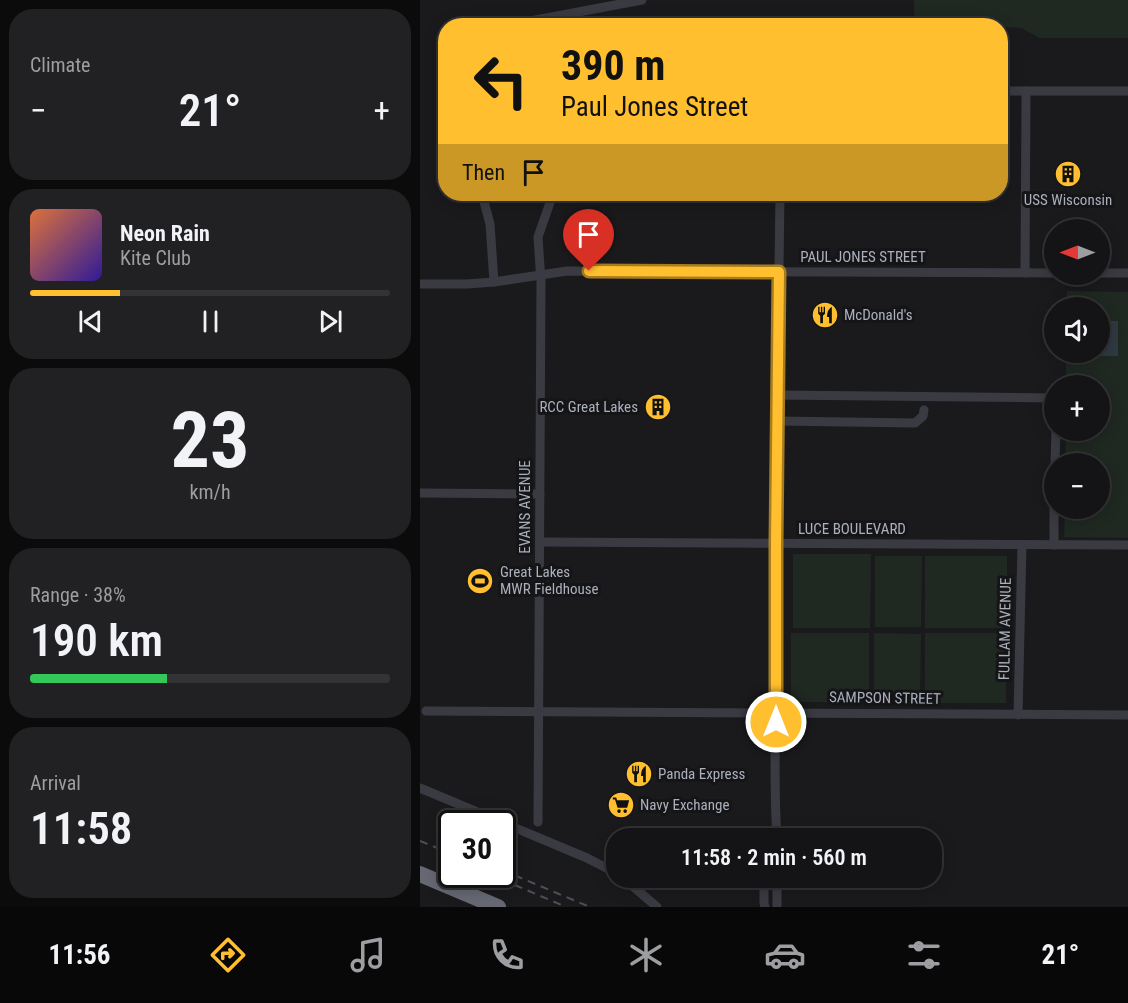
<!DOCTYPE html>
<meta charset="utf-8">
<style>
body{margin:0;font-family:"Roboto Condensed",sans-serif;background:#212123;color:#f1f3f6;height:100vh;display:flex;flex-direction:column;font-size:22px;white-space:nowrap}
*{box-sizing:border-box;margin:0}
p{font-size:20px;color:#9d9ea1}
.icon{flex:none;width:33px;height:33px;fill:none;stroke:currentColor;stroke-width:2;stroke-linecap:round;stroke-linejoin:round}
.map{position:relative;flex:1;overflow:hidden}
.drawer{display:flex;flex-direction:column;gap:9px;padding:9px;background:#0b0b0c;width:420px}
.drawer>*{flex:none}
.guide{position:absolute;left:18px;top:18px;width:570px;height:183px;border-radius:24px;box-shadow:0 3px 15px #0003,0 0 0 2px #333335;background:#ffbf2f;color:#111;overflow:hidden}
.needle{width:39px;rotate:270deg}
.buttons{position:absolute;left:624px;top:219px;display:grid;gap:12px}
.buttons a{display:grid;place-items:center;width:66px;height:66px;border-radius:50%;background:#141416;box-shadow:0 3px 15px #0003,0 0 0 2px #333335;font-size:30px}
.speed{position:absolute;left:18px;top:810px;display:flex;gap:12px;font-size:30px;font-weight:700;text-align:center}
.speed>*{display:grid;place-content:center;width:78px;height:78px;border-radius:50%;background:#141416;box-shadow:0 3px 15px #0003,0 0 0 2px #333335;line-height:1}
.speed .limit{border:3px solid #111;border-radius:9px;background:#fff;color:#111}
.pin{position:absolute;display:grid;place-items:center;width:51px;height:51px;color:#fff;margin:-62px -26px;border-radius:50% 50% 50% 0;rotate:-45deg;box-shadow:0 0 6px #0007}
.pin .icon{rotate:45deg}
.me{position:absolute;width:66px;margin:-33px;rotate:0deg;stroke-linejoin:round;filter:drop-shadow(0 0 4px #0008)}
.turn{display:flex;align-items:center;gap:21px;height:126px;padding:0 24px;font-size:27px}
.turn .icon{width:78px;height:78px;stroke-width:2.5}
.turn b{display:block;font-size:42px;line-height:51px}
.then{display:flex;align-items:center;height:57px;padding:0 24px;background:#0003;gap:12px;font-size:22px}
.big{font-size:45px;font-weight:600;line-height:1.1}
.drawer .tile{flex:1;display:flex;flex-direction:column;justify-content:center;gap:9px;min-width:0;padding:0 21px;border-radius:24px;background:#212123}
.drawer .dial{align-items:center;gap:0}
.dial b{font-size:78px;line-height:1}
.song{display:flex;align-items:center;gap:18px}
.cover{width:72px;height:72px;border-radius:9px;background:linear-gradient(135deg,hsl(20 70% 55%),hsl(250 70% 35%))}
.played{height:6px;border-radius:3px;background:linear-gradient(90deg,#ffbf2f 25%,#333335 25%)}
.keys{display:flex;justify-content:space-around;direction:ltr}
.heat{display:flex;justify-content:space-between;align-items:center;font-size:33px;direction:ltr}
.charge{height:9px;border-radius:4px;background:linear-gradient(90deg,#34c759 38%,#333335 0)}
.trip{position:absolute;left:186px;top:828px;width:336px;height:60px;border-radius:24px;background:#141416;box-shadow:0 3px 15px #0003,0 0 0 2px #333335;font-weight:600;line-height:60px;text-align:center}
.tabs{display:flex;height:96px;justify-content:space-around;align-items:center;background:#080809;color:#9d9ea1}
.tabs .icon{width:42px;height:42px}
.tabs .active{color:#ffbf2f}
.tabs b{font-size:27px;color:#f1f3f6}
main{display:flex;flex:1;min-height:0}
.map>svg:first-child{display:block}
.green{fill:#1f2821}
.water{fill:#2e3942}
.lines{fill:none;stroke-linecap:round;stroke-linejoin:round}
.street{stroke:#3a3b42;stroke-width:9}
.highway{stroke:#666973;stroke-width:16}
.rail{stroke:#4d4f57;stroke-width:2;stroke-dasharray:8 6;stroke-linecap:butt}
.route-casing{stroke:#a67c1f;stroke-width:15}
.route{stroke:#ffbf2f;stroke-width:10}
.labels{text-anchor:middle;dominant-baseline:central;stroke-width:6;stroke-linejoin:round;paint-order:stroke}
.poi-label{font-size:15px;fill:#abb0bd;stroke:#151518;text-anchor:start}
.street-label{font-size:15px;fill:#abb0bd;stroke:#151518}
</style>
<main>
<section class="drawer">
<div class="tile"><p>Climate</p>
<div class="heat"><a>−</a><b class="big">21°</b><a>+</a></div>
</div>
<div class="tile">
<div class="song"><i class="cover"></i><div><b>Neon Rain</b><p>Kite Club</p></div></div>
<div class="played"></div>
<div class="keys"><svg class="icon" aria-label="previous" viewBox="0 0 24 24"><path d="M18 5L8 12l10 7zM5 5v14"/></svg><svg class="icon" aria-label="pause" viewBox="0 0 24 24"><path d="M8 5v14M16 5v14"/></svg><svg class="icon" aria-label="next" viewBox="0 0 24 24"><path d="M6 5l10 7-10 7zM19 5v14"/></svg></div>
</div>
<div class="tile dial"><b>23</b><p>km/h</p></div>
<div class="tile"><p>Range · 38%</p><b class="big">190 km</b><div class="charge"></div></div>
<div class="tile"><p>Arrival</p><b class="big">11:58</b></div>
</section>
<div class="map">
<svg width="708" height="907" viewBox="0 0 708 907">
<rect width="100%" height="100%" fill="#1a1a1d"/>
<g class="green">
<path d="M494,0h214v38h-88l-19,-10 -20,-1 -1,-1 -64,-3 -4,-6h-18z"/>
<path d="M647,291l61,1v246l-64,-1 1,-28 35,-1v-44l-35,-1 1,-32 34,-1v-44l-34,-1v-32l34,-1v-44l-33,-1z"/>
<path d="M373,554h78l-1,74h-77z"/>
<path d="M455,556h47l-1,71h-46z"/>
<rect x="505" y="556" width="82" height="72"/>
<rect x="371" y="633" width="78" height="69"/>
<path d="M454,633l47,1 -1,68h-46z"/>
<rect x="505" y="633" width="81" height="70"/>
</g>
<path class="water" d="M685,321h13v35h-30v-3l12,-1v-17h5z"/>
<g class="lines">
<g class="street">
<path d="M96,26l9,-4 117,-22"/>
<path d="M580,91h128"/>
<path d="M62,194l8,30 4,58"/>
<path d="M605,273l1,-182"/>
<path d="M680,273h28"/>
<path d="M0,284h47l27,-2 73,-11 487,2"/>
<path d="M357,395l277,3"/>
<path d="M357,421l138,2 8,-7 1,-6"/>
<path d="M635,464l1,-34"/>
<path d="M0,493l120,1"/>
<path d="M120,542l588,3"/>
<path d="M634,545v-42"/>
<path d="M6,711l702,4"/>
<path d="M598,715l4,-170"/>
<path d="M0,788l167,70 29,15"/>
<path d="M118,822l3,-540 -3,-45 15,-43"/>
<path d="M357,838c-4,-58 -1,-118 -1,-177 -1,-156 2,-312 4,-467"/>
<path d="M203,878l34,29"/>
<path d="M344,878v25l1,4"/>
<path d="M357,907v-29"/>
</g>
<path class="highway" d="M0,874l78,33"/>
<g class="rail">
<path d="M0,841l32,13"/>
<path d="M82,870l88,37"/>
<path d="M69,874l75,32"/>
</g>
</g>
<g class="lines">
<defs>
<path id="route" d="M169,271l190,1 -3,271v179"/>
</defs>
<use href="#route" class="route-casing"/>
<use href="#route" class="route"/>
</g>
<defs>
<symbol id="building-disc" viewBox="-11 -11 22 22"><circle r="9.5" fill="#ffbf2f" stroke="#151518"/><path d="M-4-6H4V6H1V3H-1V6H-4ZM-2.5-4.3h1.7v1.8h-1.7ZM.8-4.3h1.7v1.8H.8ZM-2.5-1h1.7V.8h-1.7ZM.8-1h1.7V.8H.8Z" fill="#111"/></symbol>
<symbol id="restaurant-disc" viewBox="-11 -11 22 22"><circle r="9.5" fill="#ffbf2f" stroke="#151518"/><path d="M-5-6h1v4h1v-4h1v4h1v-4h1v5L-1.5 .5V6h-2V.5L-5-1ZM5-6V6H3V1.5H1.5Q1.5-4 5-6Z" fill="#111"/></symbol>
<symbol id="stadium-disc" viewBox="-11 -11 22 22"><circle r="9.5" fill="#ffbf2f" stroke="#151518"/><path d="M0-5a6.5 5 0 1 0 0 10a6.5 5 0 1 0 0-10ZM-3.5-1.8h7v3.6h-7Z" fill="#111"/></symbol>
<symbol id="supermarket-disc" viewBox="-11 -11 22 22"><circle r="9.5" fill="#ffbf2f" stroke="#151518"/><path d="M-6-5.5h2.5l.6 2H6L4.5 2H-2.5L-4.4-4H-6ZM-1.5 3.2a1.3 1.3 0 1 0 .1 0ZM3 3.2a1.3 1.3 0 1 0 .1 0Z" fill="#111"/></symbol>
</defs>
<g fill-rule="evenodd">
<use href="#building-disc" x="633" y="159" width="30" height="30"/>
<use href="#restaurant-disc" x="390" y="300" width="30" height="30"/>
<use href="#building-disc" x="223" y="392" width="30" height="30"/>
<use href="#stadium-disc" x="45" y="566" width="30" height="30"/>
<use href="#restaurant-disc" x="204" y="759" width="30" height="30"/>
<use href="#supermarket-disc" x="186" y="790" width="30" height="30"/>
</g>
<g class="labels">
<g class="poi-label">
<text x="648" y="200" text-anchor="middle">USS Wisconsin</text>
<text x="424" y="315">McDonald's</text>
<text x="218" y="407" text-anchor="end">RCC Great Lakes</text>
<text x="80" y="572">Great Lakes<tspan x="80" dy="17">MWR Fieldhouse</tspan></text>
<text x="238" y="774">Panda Express</text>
<text x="220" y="805">Navy Exchange</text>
</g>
<g class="street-label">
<text x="443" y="257">PAUL JONES STREET</text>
<text transform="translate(105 507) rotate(-90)">EVANS AVENUE</text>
<text x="432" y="529">LUCE BOULEVARD</text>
<text transform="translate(585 629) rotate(-89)">FULLAM AVENUE</text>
<text transform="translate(465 698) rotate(1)">SAMPSON STREET</text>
</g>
</g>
</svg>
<div class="buttons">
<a><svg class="needle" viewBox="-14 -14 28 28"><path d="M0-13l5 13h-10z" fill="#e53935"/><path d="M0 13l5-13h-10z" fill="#9d9ea1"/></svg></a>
<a><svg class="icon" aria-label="sound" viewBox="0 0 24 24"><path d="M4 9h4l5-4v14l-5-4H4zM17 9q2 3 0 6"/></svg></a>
<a>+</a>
<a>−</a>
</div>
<div class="speed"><div class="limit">30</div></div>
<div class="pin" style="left:169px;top:271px;background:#d93025"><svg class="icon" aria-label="arrive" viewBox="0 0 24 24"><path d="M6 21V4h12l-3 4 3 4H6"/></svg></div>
<svg class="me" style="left:356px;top:722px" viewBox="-20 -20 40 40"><circle r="17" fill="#ffbf2f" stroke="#fff" stroke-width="3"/><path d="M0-11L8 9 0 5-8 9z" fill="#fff"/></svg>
<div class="trip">11:58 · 2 min · 560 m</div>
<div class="guide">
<div class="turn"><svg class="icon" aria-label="left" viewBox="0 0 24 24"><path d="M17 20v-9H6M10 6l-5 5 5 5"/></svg><div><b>390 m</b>Paul Jones Street</div></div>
<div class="then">Then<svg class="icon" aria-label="arrive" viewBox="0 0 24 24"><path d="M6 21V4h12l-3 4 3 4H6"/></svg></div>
</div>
</div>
</main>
<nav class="tabs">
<b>11:56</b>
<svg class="icon active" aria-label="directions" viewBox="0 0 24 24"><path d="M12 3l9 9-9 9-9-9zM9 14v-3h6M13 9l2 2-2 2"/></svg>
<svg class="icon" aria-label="music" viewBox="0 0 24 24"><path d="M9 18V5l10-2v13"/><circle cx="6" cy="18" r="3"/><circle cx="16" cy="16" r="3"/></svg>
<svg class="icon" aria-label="phone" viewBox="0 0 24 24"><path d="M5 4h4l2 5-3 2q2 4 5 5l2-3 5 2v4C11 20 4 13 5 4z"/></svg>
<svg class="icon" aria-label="climate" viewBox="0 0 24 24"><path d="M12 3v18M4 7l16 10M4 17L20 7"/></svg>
<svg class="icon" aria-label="car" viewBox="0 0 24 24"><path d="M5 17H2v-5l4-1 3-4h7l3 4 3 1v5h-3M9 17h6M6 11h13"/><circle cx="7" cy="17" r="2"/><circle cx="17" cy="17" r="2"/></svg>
<svg class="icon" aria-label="filters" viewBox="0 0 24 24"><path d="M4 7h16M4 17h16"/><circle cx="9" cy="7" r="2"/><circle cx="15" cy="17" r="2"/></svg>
<b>21°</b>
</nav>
